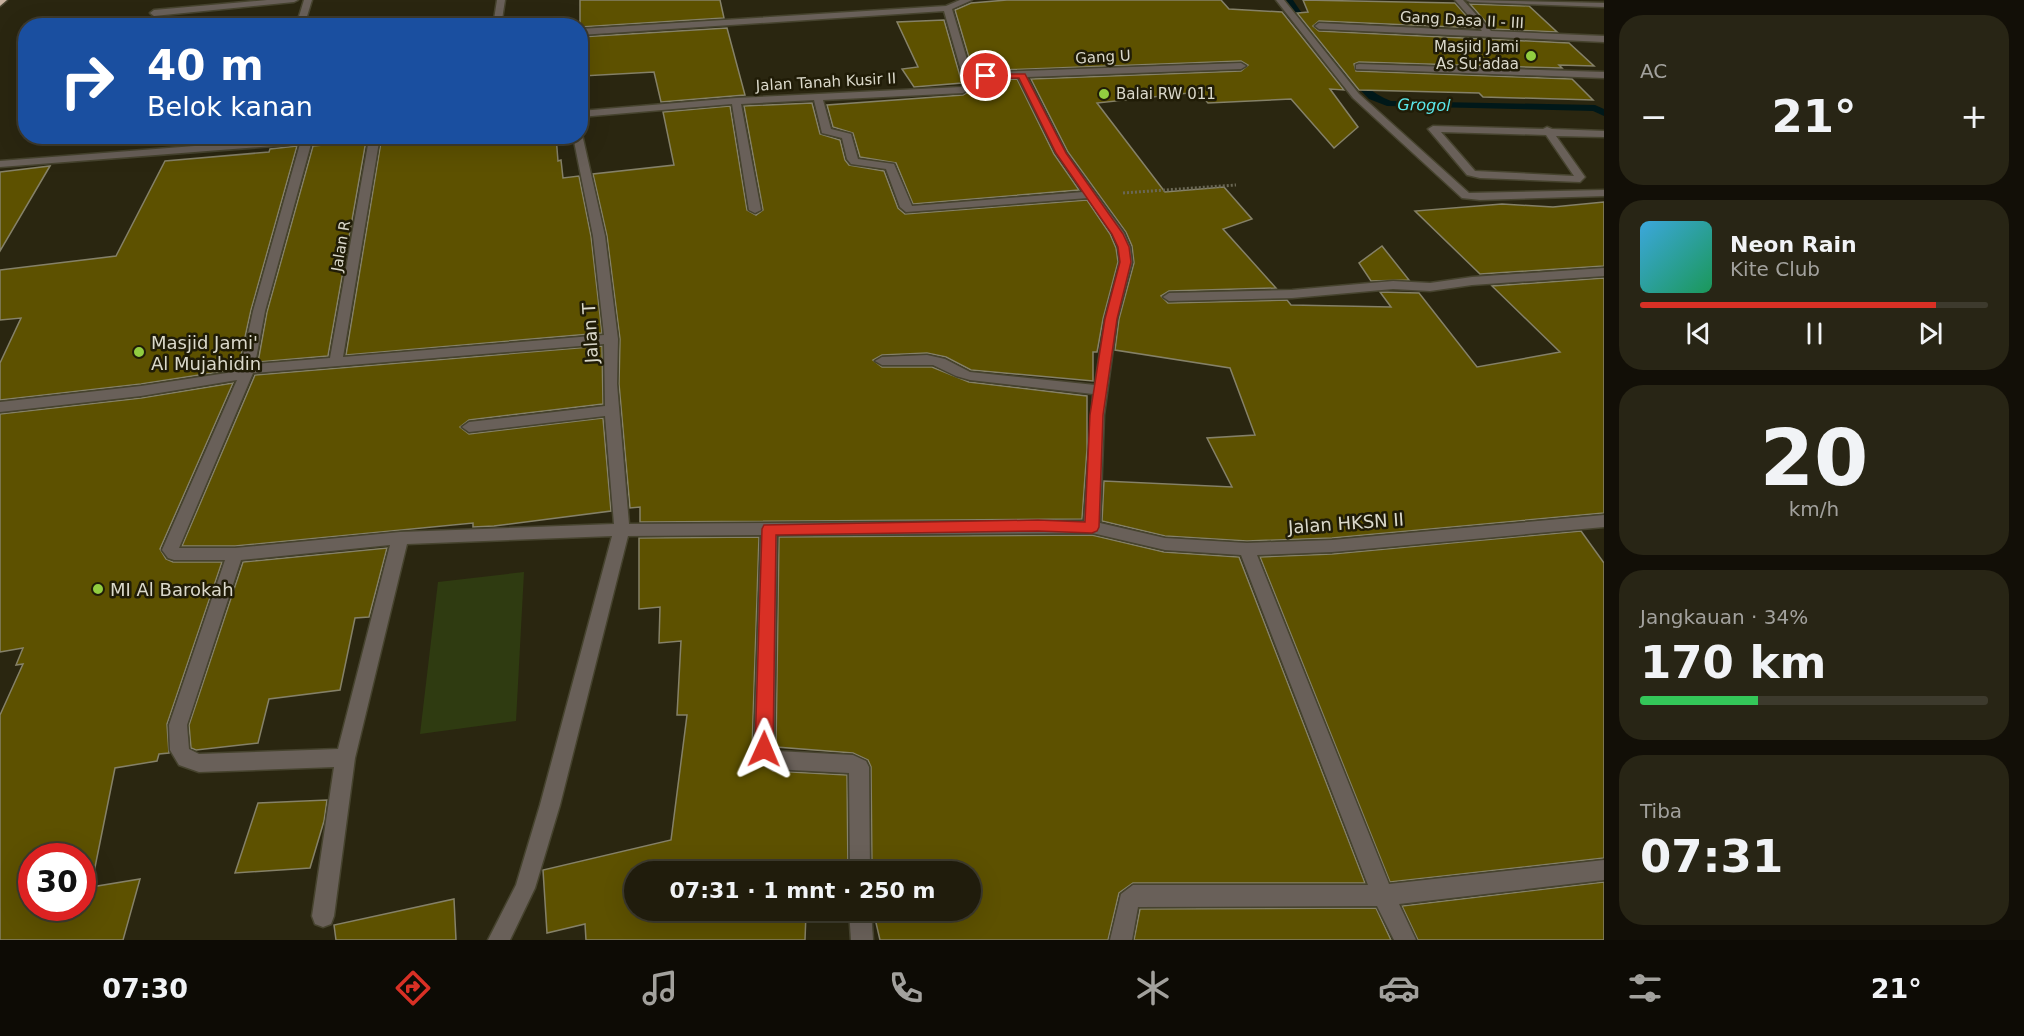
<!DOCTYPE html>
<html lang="id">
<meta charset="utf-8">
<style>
body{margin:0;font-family:"DejaVu Sans",sans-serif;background:#282515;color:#f1f3f6;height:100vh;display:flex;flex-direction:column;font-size:22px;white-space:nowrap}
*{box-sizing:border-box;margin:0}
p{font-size:20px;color:#a2a19d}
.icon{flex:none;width:33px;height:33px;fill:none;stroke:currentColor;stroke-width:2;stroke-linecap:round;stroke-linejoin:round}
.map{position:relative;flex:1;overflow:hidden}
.drawer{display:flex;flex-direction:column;gap:15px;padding:15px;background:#120f07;width:420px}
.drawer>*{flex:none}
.top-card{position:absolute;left:18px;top:18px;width:570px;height:126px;border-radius:24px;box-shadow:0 6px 24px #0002,0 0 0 2px #3d3a2d;background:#1a4fa0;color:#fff;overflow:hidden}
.speed{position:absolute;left:18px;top:843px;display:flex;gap:12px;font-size:30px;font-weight:700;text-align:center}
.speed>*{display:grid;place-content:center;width:78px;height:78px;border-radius:50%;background:#201c0c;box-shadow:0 6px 24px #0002,0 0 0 2px #3d3a2d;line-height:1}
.speed .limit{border:9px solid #d22;background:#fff;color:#111}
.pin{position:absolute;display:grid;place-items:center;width:51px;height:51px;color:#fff;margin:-26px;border:3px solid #fff;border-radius:50%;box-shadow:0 2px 6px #0007}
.me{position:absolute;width:66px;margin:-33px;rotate:1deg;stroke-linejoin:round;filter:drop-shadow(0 0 4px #0008)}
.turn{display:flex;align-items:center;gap:21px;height:126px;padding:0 30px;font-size:27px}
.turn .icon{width:78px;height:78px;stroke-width:2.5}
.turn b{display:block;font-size:42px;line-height:51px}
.big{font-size:45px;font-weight:700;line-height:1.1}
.drawer .card{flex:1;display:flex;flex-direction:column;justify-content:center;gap:9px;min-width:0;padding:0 21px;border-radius:24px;background:#282515}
.drawer .dial{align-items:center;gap:0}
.dial b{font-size:78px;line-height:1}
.song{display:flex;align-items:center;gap:18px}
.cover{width:72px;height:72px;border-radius:9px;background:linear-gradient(135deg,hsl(200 70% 55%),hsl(150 70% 35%))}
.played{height:6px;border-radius:3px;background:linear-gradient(90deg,#d93025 85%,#3d3a2d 85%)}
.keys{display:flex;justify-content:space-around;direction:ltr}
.heat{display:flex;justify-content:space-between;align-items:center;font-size:33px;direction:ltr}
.charge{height:9px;border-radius:4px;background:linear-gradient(90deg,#34c759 34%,#3d3a2d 0)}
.trip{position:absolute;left:624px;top:861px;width:357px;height:60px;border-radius:30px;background:#201c0c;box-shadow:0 6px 24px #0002,0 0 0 2px #3d3a2d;font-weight:700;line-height:60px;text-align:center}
.tabs{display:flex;height:96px;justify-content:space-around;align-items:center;background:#0d0b05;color:#a2a19d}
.tabs .icon{width:42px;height:42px}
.tabs .on{color:#d93025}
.tabs b{font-size:27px;color:#f1f3f6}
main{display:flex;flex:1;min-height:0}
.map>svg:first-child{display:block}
.green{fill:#2f3b11}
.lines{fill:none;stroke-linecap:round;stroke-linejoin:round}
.stream{fill:#001819;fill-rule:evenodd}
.building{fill:#5d5100;stroke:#858168;stroke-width:1.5;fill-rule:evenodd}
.lane-casing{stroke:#46432e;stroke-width:3}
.street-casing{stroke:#46432e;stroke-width:3}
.highway-casing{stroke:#46432e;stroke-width:3}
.path{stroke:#6a6754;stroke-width:3;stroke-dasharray:2 2;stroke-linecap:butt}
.lane{fill:#696059;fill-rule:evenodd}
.street{fill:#696059;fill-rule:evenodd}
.highway{fill:#c7b19f;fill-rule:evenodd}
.route{fill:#d93025;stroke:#8d1f18;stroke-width:1.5}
.poi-dot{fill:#91cd40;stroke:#201c07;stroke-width:2}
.labels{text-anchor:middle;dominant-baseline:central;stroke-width:5;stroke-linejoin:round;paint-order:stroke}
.far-street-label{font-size:15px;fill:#dbd9cb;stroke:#201c07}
.far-poi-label{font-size:15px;fill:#dbd9cb;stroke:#201c07;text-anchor:end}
.far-water-label{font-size:16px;font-style:italic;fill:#5ae8eb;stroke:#201c07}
.street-label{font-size:18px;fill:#dbd9cb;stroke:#201c07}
.poi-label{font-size:18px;fill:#dbd9cb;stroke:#201c07;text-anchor:start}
</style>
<main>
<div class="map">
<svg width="1604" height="940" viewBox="0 0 1604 940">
<rect width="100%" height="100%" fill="#2a2610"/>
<path class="green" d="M524,572l-8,149 -96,13 18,-152z"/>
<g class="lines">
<path class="stream" d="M1285,0h8c21,32 62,88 98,101l204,4 9,4v7l-11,-5 -206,-5 -18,-7 -45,-46 -21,-25z"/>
</g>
<g class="building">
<path d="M580,0h140l4,18 -144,9z"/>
<path d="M1007,0h214l8,9 53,3 62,78 -14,-1 28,38 -24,21 -43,-49 -83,4 -10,-11 -101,11 68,89 59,-5 28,32 -29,10 53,59 -107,3 -8,5 7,7 119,-3 4,5 100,2 -11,-15 39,1 58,74 83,-15 -68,-66 112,-8v235l-272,25 -85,3 -82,-5 -63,-15 2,-40 128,6 -25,-49 48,-3 -25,-67 -115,-18 4,-31 15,-56 -2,-17 -6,-14 -58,-80 -37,-73 210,-8 7,-6 -7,-4 -268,10 -18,-61 16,-7z"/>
<path d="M1303,0l152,3 22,25 -158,-7 -6,5 6,5 250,12 25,23 -35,-1 3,3 -203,-6 -5,2 2,7 216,8 21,21 -110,-3 -4,-4 -120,-3 -62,-77 11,-1z"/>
<path d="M1470,4l59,2 28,26 -65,-3z"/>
<path d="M944,20l18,63 -48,4 -12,-18 16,-2 -21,-45z"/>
<path d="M727,28l18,67 -84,7 -7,-30 -72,4 -2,-39z"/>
<path d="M1017,79l37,75 25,36 -166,14 -17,-41 -36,-6 -7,-24 -20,-6 -6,-22 136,-10 13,-8v-6z"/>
<path d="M812,103l8,31 20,6 5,20 4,5 35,6 14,37 7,6 182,-14 23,34 6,14 2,14 -15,57 -5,28 -1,5h-4v29l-122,-11 -25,-13 -19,-4 -45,2 -9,5 9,7h50l37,15 118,14v53l-5,70 -442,3v-15l-10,1 -11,-124 1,-45 -13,-103 -14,-62 81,-9 -11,-53 67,-6 17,104 9,5 7,-5 -19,-104z"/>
<path d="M382,136h174l2,25 3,-1 2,18 16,-2 12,60 11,97 -256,22z"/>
<path d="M366,141l-38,215 -70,6 9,-50 46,-166z"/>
<path d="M297,146l-46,164 -13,59 -97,15 -141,16v-37l21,-45 -21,2v-50l116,-14 49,-95 104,-9 1,-3z"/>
<path d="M50,166l-50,85v-79z"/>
<path d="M1604,202v64l-124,8 -65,-63 87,-7 51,3z"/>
<path d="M1382,246l27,34 -38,1 -12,-18z"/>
<path d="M602,346l1,58 -134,16 -9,7 9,7 134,-16 8,93 -117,15 -21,1v-4l-238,23h-53l73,-171z"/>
<path d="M233,383l-73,166 6,10 7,3h49l-55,162 2,29 -10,1 -2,7 -42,7 -24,119 49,-8 -17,61h-123v-225l23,-51 -7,1 7,-17 -23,4v-238l141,-16zM32,856h50v52h-50z"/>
<path d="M1581,531l23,32v295l-214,24 -130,-325 72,-3z"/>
<path d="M1092,535l72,17 75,5 126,326h-232l-14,10 -11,47h-228l-7,-30h97v-38h-98l-1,-105 -3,-7 -15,-7 -77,-6 3,-210z"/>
<path d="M759,537l-7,213 7,13 14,8 74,4 1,97h-214v38h213v6l-41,-3 -1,27h-219l-1,-16 -38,9 -4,-63 128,-30 16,-125h-10l4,-74 -22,2 1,-36 -21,2v-71z"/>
<path d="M387,548l-18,69 -14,1 -15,72 -71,9 -11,44 -62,7 -5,-2 -2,-23 54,-163z"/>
<path d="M327,800l-3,21 -14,47 -75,5 23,-70z"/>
<path d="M1604,882v58h-186l-16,-34z"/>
<path d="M454,899l2,41h-120l-2,-15z"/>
<path d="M1376,908l15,32h-257l6,-31z"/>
</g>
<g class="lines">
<defs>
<path id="lane" d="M1433,126l110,3 4,-2 5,2 52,2v6l-48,-1 29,41 -5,5 -100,-4 -13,-3 -39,-46zM1441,132l105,3 28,41 -99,-5z"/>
<g id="street">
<path d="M267,0h31l-4,2 -140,14 -4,-3 4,-3z"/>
<path d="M304,0h8l-8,26h-8z"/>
<path d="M497,0h8l-4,26h-8z"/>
<path d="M960,0h12l-20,9 19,64 270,-10 5,3 -5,3 -214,8 39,76 58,80 6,14 2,15 -15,57 -13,96 -4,108 65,15 82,5 85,-3 272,-25v12l-272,25 -75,3 132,329 215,-24v20l-205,24 17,36h-22l-17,-34 -239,1 -6,33h-22l11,-46 12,-9h235l-127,-330 -76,-5 -73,-17 -315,2 -3,213 3,3 76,4 13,6 3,6 1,105h-20l-1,-99 -76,-4 -13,-8 -6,-12 7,-214 -133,1 -68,269 -25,83 -25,52h-22l28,-55 24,-80 72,-269 -205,8 -52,214 -21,158 -3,8 -8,3 -8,-3 -3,-8 22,-149 -135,5 -20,-7 -9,-15 -1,-25 56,-165h-51l-6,-2 -6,-8 75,-170 -96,16 -141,16v-10l141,-16 99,-15 13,-60 47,-167 -300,23v-6l324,-25h56l-37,221 261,-22 -11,-99 -20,-100h7l2,-2 23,102 13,103 -1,45 12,140 455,-3 9,-127 -123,-14 -14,-4 -23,-11h-51l-7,-4 7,-4 45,-2 18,4 25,13 125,13 10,-66 15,-57 -2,-15 -6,-14 -24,-35 -182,14 -6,-5 -14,-38 -35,-5 -4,-5 -5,-21 -20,-5 -8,-33 -73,4 20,106 -6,3 -6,-3 -17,-106 -152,13v-6l156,-13 225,-11 4,-3 -21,-73 -364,24v-6l366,-23zM1018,77l38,76 27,39 -171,14 -18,-42 -36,-5 -7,-25 -20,-5 -8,-29 140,-7 12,-8 -2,-6zM369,139l-39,219 -75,6 10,-53 46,-167zM604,344l1,62 -136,16 -7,5 7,5 136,-16 9,108 -214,8 -165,16h-56l74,-175zM390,545l-52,204 -139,5 -10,-5 -2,-24 54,-165z"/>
<path d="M1276,0h8l75,94 110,99 135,-3v6l-124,4 -18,-2 -109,-100z"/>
<path d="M1455,0h8l28,31 113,5v6l-285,-13 -4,-3 4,-3 163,8z"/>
<path d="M1466,0l138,3v4l-134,-5z"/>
<path d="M1359,64l245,8v6l-248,-9v-4z"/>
<path d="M1604,268v8l-132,9 -42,6 -37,-2 -101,9 -123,3 -6,-4 6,-4 123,-3 101,-9 37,2 42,-6z"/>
<path d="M849,910h22l2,30h-22z"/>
</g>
<path id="highway" d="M0,0h7l-7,6z"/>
</defs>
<use href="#lane" class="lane-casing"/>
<use href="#street" class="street-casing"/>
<use href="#highway" class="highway-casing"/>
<path class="path" d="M1123,193l113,-8"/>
<use href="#lane" class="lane"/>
<use href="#street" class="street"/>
<use href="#highway" class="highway"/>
</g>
<path class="route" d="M982,74h43l41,79 57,81 6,13 2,15 -14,57 -14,96 -4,112 -2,4 -5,2 -54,-2 -262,4 -3,214 -3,5 -6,3 -6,-3 -3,-5 7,-220 2,-4 274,-5 47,2 5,-107 15,-96 15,-57 -2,-15 -6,-13 -56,-81 -37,-75 -33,1 -4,-1z"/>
<g class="poi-dot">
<circle cx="1531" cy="56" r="6"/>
<circle cx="1104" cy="94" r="6"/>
<circle cx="139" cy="352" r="6"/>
<circle cx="98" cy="589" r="6"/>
</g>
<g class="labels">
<g class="far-street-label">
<text transform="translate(1462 20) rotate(3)">Gang Dasa II - III</text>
<text transform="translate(1103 57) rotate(-3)">Gang U</text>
<text transform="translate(826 82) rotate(-3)">Jalan Tanah Kusir II</text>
<text transform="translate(341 246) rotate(-80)">Jalan R</text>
</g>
<g class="far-poi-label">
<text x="1519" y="47">Masjid Jami<tspan x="1519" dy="17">As Su'adaa</tspan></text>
<text x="1116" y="94" text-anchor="start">Balai RW 011</text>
</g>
<g class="far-water-label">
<text transform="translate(1424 105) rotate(1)">Grogol</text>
</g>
<g class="street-label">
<text transform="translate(590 333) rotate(-93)">Jalan T</text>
<text transform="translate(1346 523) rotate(-4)">Jalan HKSN II</text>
</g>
<g class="poi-label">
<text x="151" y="342">Masjid Jami'<tspan x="151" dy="21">Al Mujahidin</tspan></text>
<text x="110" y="589">MI Al Barokah</text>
</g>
</g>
</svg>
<div class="speed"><div class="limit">30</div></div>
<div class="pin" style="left:986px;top:76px;background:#d93025"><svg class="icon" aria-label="arrive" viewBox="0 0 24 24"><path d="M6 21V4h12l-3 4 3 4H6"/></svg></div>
<svg class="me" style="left:764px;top:749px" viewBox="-20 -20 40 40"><path d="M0-17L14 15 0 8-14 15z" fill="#d93025" stroke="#fff" stroke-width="4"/></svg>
<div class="trip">07:31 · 1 mnt · 250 m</div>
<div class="top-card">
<div class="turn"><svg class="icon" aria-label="right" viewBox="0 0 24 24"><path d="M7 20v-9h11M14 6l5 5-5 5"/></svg><div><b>40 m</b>Belok kanan</div></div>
</div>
</div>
<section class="drawer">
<div class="card"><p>AC</p>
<div class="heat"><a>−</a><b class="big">21°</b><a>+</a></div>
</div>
<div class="card">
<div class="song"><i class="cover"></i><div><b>Neon Rain</b><p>Kite Club</p></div></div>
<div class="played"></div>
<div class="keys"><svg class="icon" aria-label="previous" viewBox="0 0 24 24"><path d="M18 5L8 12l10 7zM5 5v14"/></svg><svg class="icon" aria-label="pause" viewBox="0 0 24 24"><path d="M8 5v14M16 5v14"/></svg><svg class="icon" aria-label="next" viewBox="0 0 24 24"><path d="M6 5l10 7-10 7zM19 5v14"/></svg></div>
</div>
<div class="card dial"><b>20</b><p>km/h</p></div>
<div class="card"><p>Jangkauan · 34%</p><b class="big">170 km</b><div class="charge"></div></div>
<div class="card"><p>Tiba</p><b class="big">07:31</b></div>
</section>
</main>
<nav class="tabs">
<b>07:30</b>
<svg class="icon on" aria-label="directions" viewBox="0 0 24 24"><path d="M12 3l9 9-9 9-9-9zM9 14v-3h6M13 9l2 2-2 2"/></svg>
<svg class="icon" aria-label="music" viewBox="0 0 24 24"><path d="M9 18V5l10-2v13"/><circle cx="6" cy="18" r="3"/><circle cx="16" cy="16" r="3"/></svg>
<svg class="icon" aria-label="phone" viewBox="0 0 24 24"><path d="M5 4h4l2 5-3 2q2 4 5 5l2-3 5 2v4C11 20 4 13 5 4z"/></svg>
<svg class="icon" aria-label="climate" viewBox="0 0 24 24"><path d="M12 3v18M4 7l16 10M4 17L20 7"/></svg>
<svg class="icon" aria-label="car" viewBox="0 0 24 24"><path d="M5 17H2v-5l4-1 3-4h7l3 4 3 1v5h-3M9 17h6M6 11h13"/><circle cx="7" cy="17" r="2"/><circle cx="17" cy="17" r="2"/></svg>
<svg class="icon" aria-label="filters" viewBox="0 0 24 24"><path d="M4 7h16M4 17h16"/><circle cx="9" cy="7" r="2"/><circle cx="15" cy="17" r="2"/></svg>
<b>21°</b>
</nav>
